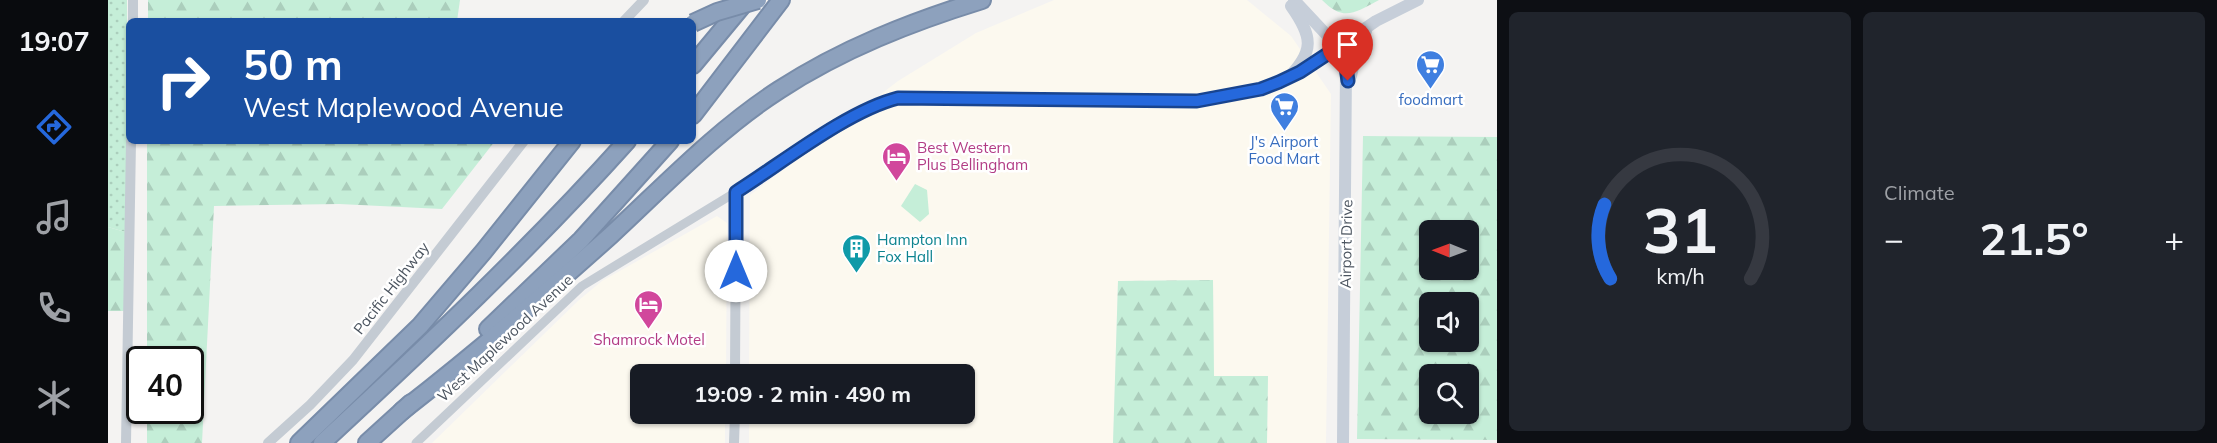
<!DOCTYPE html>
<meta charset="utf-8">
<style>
body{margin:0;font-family:Mulish,sans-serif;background:#20242c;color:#f1f3f6;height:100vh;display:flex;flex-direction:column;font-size:22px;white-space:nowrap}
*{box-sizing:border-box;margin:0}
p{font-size:20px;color:#9ea1a6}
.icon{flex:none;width:33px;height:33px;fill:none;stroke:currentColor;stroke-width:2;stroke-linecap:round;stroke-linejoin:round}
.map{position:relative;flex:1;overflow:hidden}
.side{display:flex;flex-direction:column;gap:12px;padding:12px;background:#0d0f14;width:720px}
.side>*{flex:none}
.hud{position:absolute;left:18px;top:18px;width:570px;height:126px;border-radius:9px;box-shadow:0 2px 4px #0004;background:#1a4fa0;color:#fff;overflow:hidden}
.needle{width:39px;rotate:271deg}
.controls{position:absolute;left:1311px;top:220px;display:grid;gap:12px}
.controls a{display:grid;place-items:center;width:60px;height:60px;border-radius:9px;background:#171b24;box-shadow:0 2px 4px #0004;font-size:30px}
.speed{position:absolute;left:18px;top:346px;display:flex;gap:12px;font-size:30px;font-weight:700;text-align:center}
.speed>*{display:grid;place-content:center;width:78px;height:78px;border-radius:50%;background:#171b24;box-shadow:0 2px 4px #0004;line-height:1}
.speed .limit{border:3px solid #111;border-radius:9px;background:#fff;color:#111}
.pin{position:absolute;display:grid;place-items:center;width:51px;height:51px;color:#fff;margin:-62px -26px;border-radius:50% 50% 50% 0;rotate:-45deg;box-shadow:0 0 6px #0007}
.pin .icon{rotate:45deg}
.me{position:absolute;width:66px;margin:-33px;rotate:0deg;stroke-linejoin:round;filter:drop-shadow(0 0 4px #0008)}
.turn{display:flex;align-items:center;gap:21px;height:126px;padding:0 18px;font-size:27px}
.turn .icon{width:78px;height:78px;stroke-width:2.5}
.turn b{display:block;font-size:42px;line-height:51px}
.big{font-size:45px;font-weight:700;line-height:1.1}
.side .widget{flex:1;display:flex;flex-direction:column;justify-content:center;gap:9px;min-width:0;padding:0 21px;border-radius:9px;background:#20242c}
.side .dial{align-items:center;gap:0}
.dial svg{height:156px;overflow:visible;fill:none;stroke:#363941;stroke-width:7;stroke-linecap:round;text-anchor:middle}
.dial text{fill:#f1f3f6;stroke:none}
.heat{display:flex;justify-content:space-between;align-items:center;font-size:33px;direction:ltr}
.side .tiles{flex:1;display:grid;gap:12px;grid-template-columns:repeat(2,1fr)}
.trip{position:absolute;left:522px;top:364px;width:345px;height:60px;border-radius:9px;background:#171b24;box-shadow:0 2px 4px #0004;font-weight:700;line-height:60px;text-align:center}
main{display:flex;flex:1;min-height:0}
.dock{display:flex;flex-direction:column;width:108px;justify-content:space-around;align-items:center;background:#090b0e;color:#9ea1a6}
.dock .icon{width:42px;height:42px}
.dock .selected{color:#2568dc}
.dock b{font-size:27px;color:#f1f3f6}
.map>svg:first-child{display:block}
.commercial{fill:#fcf9ef}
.grass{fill:url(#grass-dots)}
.forest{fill:url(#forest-firs);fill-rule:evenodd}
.pitch{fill:#c5eed8}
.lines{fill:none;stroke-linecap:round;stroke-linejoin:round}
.motorway-casing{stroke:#788ca9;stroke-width:20}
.minor{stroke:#c4cbd3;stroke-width:9}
.tertiary{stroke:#c4cbd3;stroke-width:10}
.secondary{stroke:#c6ced9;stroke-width:12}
.motorway{stroke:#8da1bd;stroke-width:16}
.motorway-bridge-casing{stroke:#788ca9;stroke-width:20;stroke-linecap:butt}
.motorway-bridge{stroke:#8da1bd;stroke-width:16}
.route-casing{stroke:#18448f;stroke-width:15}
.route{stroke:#2568dc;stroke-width:10}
.labels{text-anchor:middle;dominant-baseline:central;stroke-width:5;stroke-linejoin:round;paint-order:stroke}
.shop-label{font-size:15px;fill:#366cbe;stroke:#fff}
.hotel-label{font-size:15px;fill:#b23c85;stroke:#fff;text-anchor:start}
.culture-label{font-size:15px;fill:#0d838f;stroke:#fff;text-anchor:start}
.street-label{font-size:15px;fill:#4b545f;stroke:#fff}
</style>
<main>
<nav class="dock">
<b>19:07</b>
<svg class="icon selected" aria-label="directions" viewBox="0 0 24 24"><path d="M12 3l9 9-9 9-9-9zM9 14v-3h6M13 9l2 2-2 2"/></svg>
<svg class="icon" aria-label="music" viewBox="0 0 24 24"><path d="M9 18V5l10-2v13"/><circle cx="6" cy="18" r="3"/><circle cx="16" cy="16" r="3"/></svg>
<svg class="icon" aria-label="phone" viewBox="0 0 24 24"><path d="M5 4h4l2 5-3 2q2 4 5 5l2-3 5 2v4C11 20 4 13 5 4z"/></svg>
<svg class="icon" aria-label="climate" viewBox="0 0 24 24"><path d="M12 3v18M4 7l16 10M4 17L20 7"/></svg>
</nav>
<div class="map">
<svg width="1389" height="443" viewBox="0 0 1389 443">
<defs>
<pattern id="grass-dots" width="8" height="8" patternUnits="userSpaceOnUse" patternTransform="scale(1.5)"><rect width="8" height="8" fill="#c5eed8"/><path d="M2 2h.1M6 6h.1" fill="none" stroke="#abcebc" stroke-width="1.8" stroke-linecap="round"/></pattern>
<pattern id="forest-firs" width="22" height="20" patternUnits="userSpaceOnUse" patternTransform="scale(1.5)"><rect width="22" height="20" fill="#c5eed8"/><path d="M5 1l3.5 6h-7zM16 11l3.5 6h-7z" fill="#abcebc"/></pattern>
</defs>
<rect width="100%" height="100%" fill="#f4f3f2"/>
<g class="commercial">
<path d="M946,0h193l44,36 40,58 -5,349h-59l1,-67h-54l-1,-96 -95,1 -5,162h-364v-29h215v-39h-215l1,-180 148,-114 78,-48z"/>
<path d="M609,216l10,7 -1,152h-86v39h85v29h-293l147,-143 23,-19z"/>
</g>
<path class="grass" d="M0,0h19l2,233 -21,-6z"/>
<g class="forest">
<path d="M40,0h312l-3,21h-309z"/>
<path d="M1214,0h57c-25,13 -35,22 -57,0z"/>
<path d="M1255,136l134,1v303l-140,-1zM1322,231h38v39h-38zM1322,303h38v39h-38zM1322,375h38v39h-38z"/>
<path d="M39,141h348l-53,68 -103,-5 -125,2 -12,237h-55v-32h43v-51h-43z"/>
<path d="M0,227l21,6 1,78h-22z"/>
<path d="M1105,280l1,96h54l-1,67h-154l5,-162z"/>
</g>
<path class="pitch" d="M807,184l12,6 2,24 -9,8 -19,-16z"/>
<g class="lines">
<defs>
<g id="motorway">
<path d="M585,65l54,-65"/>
<path d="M585,115l88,-115"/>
<path d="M380,329l93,-89 89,-99"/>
<path d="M294,411c72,-56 141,-115 209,-176 54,-50 106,-105 168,-145 63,-41 132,-68 203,-90"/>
<path d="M191,443l121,-117 64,-75 88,-110"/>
<path d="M214,443c106,-98 209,-195 305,-302"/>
<path d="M259,443l44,-40"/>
</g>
</defs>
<use href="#motorway" class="motorway-casing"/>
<path class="minor" d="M308,443l166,-157 154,-94"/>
<g class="tertiary">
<path d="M25,21v-21"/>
<path d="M516,21l20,-21"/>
<path d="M627,375l1,-183 125,-79 37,-15 299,3 64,-12 18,-6 59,-36"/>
<path d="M18,443l5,-302"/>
<path d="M160,443l42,-38 43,-45 171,-219"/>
<path d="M626,443l1,-29"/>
</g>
<g class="secondary">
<path d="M1186,0l44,47 8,20 -3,376"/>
<path d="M1230,47l38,-26 42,-21"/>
<path d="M1243,76l7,-32 8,-13"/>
<path d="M1179,79c28,-28 26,-42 4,-73"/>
</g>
<use href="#motorway" class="motorway"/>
<defs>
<path id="motorway-bridge" d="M585,23l24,-11 41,-12"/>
</defs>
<use href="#motorway-bridge" class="motorway-bridge-casing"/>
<use href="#motorway-bridge" class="motorway-bridge"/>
</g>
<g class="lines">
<defs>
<path id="route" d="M628,271v-79c46,-29 111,-81 162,-94l299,3 64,-12 18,-7 21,-10 38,-25 8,20 2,14"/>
</defs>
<use href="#route" class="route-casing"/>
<use href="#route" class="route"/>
</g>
<defs>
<symbol id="supermarket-pin" viewBox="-11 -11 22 30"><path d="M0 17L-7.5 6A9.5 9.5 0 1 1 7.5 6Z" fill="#3f7fe0" stroke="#fff"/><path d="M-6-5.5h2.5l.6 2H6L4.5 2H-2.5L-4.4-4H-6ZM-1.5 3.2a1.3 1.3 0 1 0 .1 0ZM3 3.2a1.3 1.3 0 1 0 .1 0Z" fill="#fff"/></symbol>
<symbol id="hotel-pin" viewBox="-11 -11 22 30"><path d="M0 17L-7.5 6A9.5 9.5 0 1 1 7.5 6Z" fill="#d1479c" stroke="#fff"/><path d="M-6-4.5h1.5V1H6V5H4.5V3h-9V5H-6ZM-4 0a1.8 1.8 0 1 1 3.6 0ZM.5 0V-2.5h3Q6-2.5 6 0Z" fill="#fff"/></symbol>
<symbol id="building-pin" viewBox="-11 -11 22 30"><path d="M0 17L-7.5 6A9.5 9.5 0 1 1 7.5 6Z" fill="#0f9aa8" stroke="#fff"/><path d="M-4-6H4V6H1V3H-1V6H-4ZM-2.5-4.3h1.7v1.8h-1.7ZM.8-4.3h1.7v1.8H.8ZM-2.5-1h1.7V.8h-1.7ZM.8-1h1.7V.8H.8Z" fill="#fff"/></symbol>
</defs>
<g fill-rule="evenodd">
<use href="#supermarket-pin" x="1306" y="48" width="33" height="45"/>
<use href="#supermarket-pin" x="1160" y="90" width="33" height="45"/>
<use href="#hotel-pin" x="772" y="140" width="33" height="45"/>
<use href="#building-pin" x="732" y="232" width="33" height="45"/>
<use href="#hotel-pin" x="524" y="288" width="33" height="45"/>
</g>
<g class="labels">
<g class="shop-label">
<text x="1323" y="99">foodmart</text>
<text x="1176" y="141">J's Airport<tspan x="1176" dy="17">Food Mart</tspan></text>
</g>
<g class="hotel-label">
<text x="809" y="147">Best Western<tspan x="809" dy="17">Plus Bellingham</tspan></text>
<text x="541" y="339" text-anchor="middle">Shamrock Motel</text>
</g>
<g class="culture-label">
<text x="769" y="239">Hampton Inn<tspan x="769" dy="17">Fox Hall</tspan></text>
</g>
<g class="street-label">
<text transform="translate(1238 244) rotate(-89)">Airport Drive</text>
<text transform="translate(283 288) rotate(-52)">Pacific Highway</text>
<text transform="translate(397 338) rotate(-43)">West Maplewood Avenue</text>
</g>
</g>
</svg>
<div class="controls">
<a><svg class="needle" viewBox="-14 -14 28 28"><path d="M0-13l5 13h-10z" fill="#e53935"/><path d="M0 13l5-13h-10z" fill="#9ea1a6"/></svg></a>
<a><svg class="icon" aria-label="sound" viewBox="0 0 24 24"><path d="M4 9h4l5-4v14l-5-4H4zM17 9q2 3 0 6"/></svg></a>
<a><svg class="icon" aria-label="search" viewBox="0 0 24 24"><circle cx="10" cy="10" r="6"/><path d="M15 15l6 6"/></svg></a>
</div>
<div class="speed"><div class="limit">40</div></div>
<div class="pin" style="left:1240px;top:81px;background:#d93025"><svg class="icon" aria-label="arrive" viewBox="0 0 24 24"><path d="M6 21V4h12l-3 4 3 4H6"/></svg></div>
<svg class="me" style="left:628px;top:271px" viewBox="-20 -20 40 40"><circle r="19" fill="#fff"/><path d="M0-13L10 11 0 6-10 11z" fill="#2568dc"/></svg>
<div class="trip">19:09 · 2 min · 490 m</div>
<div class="hud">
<div class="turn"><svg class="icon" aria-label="right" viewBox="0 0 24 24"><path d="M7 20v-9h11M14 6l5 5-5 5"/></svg><div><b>50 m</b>West Maplewood Avenue</div></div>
</div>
</div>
<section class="side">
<div class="tiles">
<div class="widget dial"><svg viewBox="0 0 100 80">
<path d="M14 69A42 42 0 1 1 86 69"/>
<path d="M14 69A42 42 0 0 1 11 31" stroke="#2568dc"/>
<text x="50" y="56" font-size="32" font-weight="700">31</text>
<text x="50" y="72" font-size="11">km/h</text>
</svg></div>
<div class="widget"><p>Climate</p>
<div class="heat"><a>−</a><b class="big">21.5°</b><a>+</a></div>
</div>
</div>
</section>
</main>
